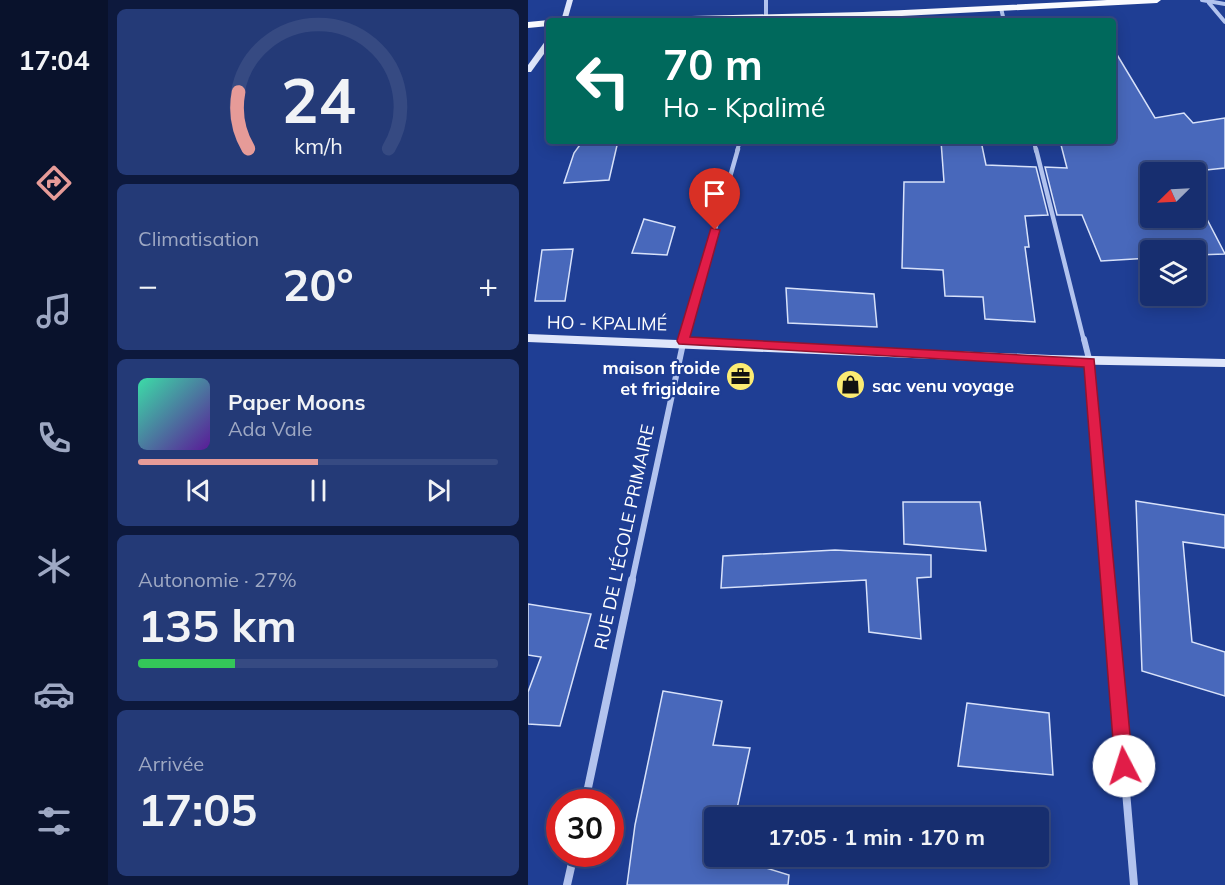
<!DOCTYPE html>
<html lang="fr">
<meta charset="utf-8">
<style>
body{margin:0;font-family:Mulish,sans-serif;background:#243a77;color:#f1f3f6;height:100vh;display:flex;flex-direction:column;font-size:22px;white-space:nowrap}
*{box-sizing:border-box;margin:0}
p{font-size:20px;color:#9ea8c3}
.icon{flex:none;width:33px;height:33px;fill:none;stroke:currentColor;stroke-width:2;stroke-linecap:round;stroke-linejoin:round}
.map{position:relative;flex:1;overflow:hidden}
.side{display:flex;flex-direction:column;gap:9px;padding:9px;background:#0d193d;width:420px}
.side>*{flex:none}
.top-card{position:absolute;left:18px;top:18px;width:570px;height:126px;border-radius:6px;box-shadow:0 3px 15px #0003,0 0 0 2px #364a82;background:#00695c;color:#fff;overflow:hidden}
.needle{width:39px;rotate:246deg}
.controls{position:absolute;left:612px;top:162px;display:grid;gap:12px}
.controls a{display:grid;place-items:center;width:66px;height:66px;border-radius:6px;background:#172e6f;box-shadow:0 3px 15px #0003,0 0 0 2px #364a82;font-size:30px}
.speed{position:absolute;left:18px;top:789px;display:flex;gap:12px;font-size:30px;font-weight:700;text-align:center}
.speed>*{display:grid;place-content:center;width:78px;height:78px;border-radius:50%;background:#172e6f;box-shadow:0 3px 15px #0003,0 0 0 2px #364a82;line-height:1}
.speed .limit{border:9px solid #d22;background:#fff;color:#111}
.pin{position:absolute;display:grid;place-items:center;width:51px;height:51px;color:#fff;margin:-62px -26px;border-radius:50% 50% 50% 0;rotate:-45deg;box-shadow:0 0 6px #0007}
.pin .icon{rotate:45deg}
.me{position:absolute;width:66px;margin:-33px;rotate:355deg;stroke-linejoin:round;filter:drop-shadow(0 0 4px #0008)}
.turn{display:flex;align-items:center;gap:21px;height:126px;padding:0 18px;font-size:27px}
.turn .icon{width:78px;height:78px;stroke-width:2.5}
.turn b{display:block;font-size:42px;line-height:51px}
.big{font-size:45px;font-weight:700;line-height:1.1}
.side .card{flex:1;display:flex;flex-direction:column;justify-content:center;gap:9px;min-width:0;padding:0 21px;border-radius:9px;background:#243a77}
.side .dial{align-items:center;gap:0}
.dial svg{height:156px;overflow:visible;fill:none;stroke:#364a82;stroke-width:7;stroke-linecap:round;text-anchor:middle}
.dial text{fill:#f1f3f6;stroke:none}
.song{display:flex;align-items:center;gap:18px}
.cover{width:72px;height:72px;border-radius:9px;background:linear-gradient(135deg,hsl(160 70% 55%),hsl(270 70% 35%))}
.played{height:6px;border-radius:3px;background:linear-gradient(90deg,#e69b98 50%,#364a82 50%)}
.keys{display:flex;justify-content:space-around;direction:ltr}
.heat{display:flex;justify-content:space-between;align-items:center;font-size:33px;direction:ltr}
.charge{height:9px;border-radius:4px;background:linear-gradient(90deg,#34c759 27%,#364a82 0)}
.trip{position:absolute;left:176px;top:807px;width:345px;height:60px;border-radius:6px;background:#172e6f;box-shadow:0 3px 15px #0003,0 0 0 2px #364a82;font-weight:700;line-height:60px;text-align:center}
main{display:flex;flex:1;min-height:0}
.tab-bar{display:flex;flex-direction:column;width:108px;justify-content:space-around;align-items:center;background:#09122c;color:#9ea8c3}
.tab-bar .icon{width:42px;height:42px}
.tab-bar .current{color:#e69b98}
.tab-bar b{font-size:27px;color:#f1f3f6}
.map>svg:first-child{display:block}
.building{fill:#4868bb;stroke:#d8e2fa;stroke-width:1.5}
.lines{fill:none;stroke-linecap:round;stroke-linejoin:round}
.street-far3{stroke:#b2c3ee;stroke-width:4}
.street-far2{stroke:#b2c3ee;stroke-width:4.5}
.street-far1{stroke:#b2c3ee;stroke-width:6}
.street{stroke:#b2c3ee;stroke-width:8}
.secondary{fill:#dfe6fa;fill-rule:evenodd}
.primary{fill:#fafbff;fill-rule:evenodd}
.route{fill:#e11d48;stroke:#92132f;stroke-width:1.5}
.labels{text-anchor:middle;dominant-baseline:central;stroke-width:4.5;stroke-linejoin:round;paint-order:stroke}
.street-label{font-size:18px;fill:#fff;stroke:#1f3e94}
.poi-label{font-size:18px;font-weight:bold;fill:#fff;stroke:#1f3e94;text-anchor:end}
</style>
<main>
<nav class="tab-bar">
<b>17:04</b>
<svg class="icon current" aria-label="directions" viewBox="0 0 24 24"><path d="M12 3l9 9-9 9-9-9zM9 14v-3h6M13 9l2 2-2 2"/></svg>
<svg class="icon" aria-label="music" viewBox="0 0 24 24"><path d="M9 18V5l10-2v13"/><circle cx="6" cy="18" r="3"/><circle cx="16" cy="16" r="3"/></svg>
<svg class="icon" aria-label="phone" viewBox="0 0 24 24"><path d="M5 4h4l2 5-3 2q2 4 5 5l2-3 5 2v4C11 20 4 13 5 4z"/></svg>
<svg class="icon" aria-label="climate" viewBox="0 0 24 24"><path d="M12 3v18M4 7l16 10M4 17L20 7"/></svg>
<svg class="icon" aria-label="car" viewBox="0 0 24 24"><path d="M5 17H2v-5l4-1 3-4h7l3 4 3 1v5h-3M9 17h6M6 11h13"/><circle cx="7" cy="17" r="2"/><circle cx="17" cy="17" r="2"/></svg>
<svg class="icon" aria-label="filters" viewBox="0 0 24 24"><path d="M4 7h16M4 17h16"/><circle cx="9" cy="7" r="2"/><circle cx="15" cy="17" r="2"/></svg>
</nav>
<section class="side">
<div class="card dial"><svg viewBox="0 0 100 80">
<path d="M14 69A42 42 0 1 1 86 69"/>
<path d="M14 69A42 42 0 0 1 9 40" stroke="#e69b98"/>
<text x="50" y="56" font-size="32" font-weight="700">24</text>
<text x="50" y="72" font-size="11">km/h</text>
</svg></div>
<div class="card"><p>Climatisation</p>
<div class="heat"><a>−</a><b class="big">20°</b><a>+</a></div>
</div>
<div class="card">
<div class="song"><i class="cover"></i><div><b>Paper Moons</b><p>Ada Vale</p></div></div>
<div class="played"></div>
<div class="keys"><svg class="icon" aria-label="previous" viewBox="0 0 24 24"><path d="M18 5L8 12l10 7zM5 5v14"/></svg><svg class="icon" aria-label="pause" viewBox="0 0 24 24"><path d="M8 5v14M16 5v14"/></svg><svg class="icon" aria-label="next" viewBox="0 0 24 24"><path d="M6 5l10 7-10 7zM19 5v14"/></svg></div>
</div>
<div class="card"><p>Autonomie · 27%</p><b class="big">135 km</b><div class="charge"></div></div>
<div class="card"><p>Arrivée</p><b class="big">17:05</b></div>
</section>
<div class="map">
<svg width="697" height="885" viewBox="0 0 697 885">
<rect width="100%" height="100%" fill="#1f3e94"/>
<g class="building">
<path d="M585,48l42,70 29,-5 9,10 32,-5v50l-38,4h-37v46h46v-20l29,56 -29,1v-5h-46v8l-49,3 -19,-46h-25l-12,-48 22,1 -7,-27h53z"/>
<path d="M90,141l-9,39 -45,3 10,-30 8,-11z"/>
<path d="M413,141h40l5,24 50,2 12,48 -23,1 4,31h-4l10,75 -50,-3 -2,-22 -38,-1 -2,-26 -41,-2 2,-86h40z"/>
<path d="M116,219l31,8 -8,28 -35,-2z"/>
<path d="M45,249l-8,52h-30l7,-51z"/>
<path d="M258,288l88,6 3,33 -89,-4z"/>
<path d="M608,501l89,14v33l-42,-6 9,100 33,10v44l-83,-25z"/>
<path d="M375,502h77l6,49 -82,-7z"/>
<path d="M307,550l96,5v22l-14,1 4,61 -52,-7 -3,-52 -145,8 2,-32z"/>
<path d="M0,604l63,10 -31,112 -32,-2v-32l13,-35 -13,-2z"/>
<path d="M135,691l59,10 -9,44 37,3 -15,70h-21v38h13l62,19 -1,10h-161l8,-60z"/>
<path d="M439,703l82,10 4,62 -95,-9z"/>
</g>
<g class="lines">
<g class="street-far3">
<path d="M238,0v17"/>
<path d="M674,0l23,4"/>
<path d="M681,3l16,19"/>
<path d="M473,8l3,13"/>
<path d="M506,141l2,10"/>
<path d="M209,151l3,-10"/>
</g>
<g class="street-far2">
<path d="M508,149l48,192"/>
<path d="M155,341l55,-192"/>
</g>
<g class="street-far1">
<path d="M556,339l6,24 18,218"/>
<path d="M104,581l52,-242"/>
</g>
<g class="street">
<path d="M580,580l26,305"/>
<path d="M57,802l47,-222"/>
<path d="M39,885l7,-31"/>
</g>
<g class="secondary">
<path d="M39,0h6l-6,21h-6z"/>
<path d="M18,40h3v7l-18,25h-3v-7z"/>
<path d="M0,334l523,21 174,4v8l-174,-3 -523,-22z"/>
</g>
<g class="primary">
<path d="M579,0h54l-4,3 -294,15 -258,3 4,-3 254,-6z"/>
<path d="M21,20l3,1h-3v5l-21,2v-6z"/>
</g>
</g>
<path class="route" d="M183,228l9,2 -30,107 404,22 39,407 -3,7 -6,2 -6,-2 -3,-7 -31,-399 -405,-23 -2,-3z"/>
<defs>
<symbol id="office-disc" viewBox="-11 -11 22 22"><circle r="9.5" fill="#fcec73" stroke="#1f3e94"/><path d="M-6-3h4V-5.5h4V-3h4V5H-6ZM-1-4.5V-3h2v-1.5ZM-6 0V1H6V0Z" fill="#111"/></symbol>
<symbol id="shop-disc" viewBox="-11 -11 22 22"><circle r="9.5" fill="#fcec73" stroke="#1f3e94"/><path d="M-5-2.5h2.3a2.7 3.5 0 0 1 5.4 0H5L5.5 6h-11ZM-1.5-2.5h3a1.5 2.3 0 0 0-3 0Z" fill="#111"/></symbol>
</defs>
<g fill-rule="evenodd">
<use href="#office-disc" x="196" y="360" width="33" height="33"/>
<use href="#shop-disc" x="306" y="368" width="33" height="33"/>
</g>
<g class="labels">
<g class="street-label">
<text transform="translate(79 323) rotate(1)">HO - KPALIMÉ</text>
<text transform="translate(96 537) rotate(-78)">RUE DE L'ÉCOLE PRIMAIRE</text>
</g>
<g class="poi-label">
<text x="192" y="367">maison froide<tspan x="192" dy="21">et frigidaire</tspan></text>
<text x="344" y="385" text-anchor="start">sac venu voyage</text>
</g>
</g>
</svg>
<div class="controls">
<a><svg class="needle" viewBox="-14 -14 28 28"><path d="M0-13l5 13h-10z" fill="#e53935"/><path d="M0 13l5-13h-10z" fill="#9ea8c3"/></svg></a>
<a><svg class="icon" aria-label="layers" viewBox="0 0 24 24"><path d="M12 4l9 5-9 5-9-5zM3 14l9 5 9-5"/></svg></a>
</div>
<div class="speed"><div class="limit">30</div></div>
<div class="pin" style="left:187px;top:230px;background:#d93025"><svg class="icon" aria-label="arrive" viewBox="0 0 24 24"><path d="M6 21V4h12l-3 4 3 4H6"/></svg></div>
<svg class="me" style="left:596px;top:766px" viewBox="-20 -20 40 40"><circle r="19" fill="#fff"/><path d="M0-13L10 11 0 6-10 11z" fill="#e11d48"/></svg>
<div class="trip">17:05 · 1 min · 170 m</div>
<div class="top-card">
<div class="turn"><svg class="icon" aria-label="left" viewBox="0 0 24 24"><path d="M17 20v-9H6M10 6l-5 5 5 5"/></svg><div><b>70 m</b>Ho - Kpalimé</div></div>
</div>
</div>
</main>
